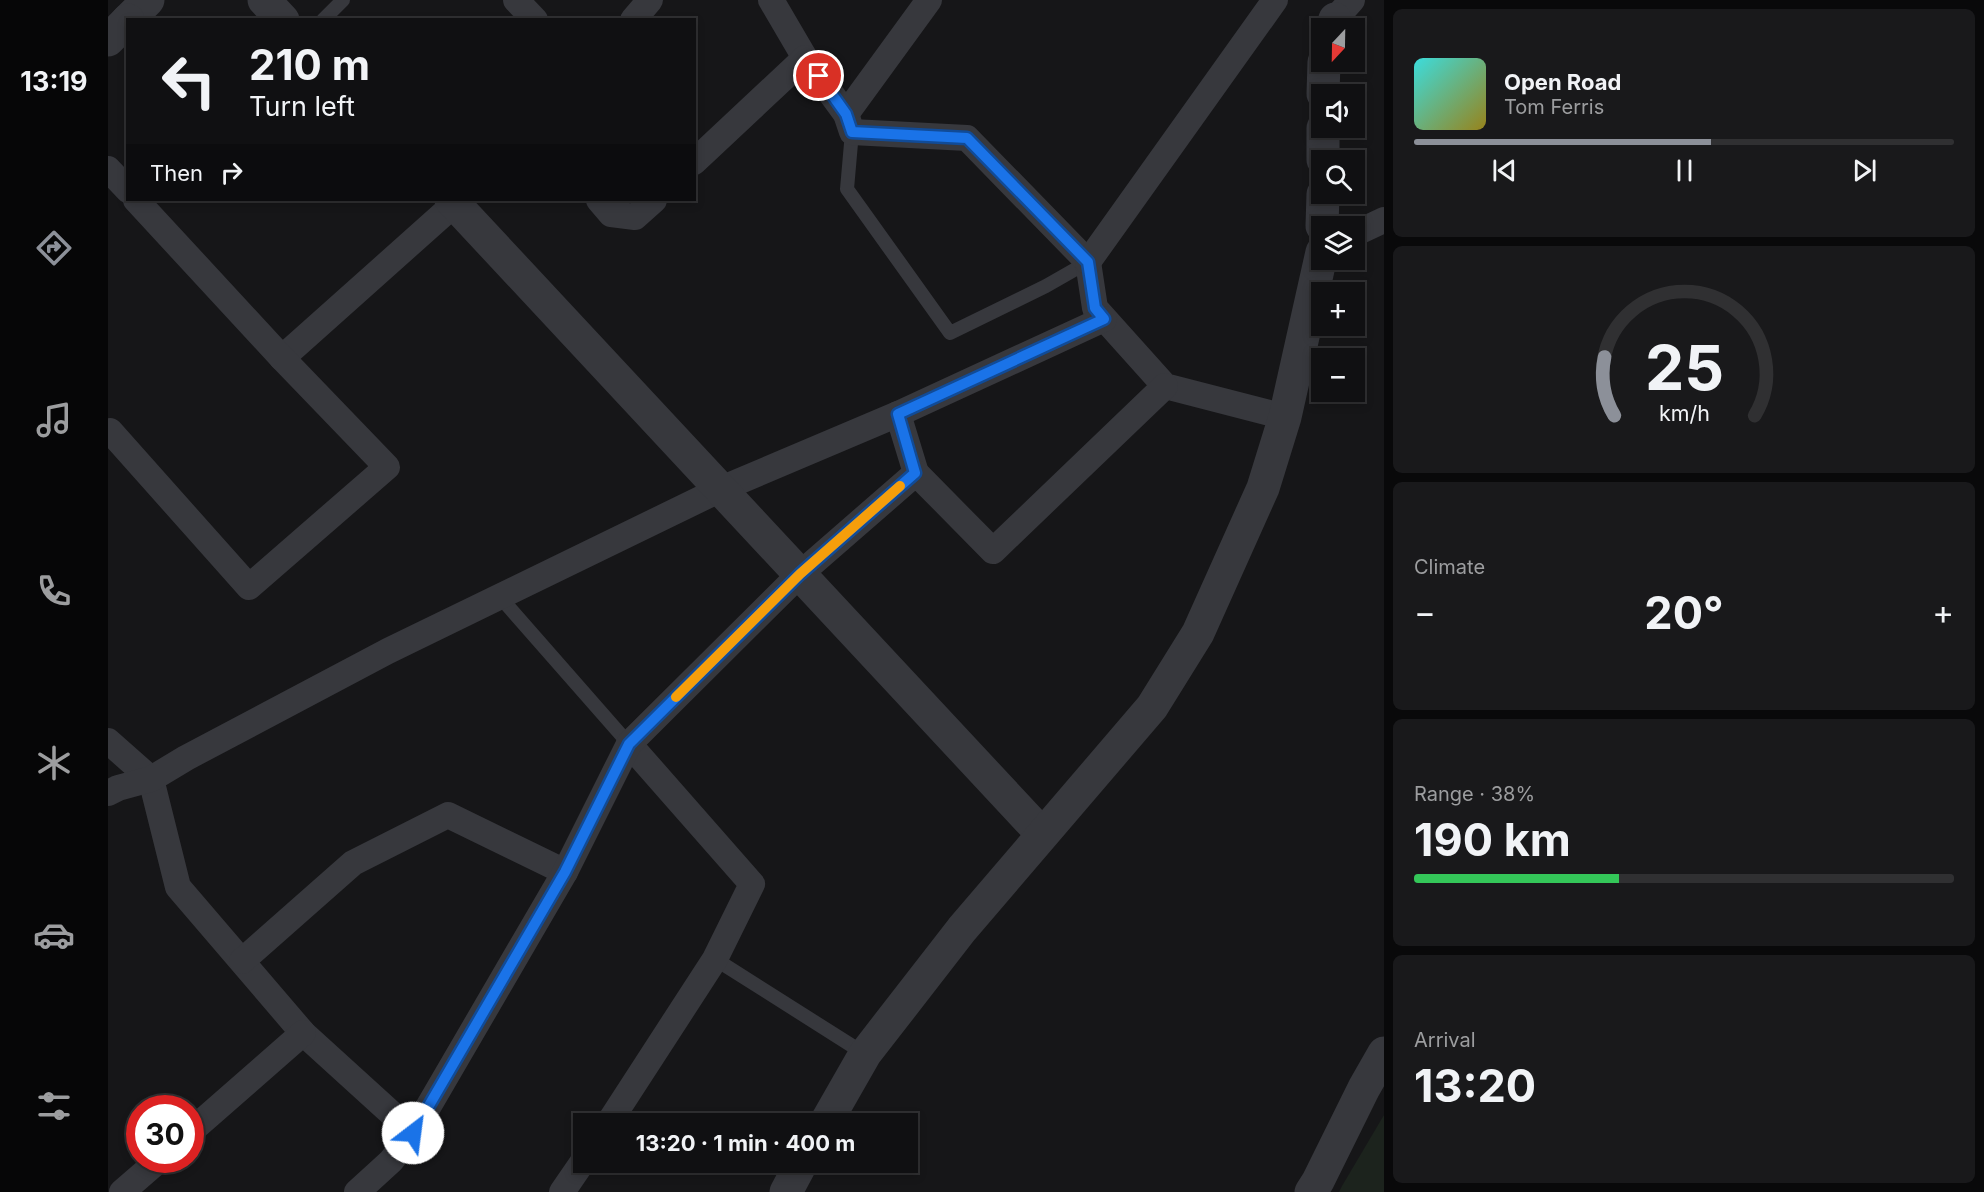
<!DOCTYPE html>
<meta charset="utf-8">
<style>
body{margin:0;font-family:Inter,sans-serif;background:#19191b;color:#f1f3f6;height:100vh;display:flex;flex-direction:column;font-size:22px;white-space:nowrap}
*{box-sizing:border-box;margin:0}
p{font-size:20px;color:#9c9d9f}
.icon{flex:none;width:33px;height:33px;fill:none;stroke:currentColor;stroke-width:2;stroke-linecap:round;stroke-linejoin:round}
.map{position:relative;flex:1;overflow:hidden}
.side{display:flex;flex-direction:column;gap:9px;padding:9px;background:#09090a;width:600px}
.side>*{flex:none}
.hud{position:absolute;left:18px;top:18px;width:570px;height:183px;border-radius:0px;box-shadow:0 3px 9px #0003,0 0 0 2px #303032;background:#101012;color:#f1f3f6;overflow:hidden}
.needle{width:39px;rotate:202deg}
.controls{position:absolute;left:1203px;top:18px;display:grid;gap:12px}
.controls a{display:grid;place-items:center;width:54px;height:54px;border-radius:0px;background:#101012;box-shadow:0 3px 9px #0003,0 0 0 2px #303032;font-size:30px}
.speed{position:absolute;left:18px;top:1095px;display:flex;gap:12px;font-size:30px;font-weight:700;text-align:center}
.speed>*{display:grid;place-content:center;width:78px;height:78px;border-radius:50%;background:#101012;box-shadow:0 3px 9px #0003,0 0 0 2px #303032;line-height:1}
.speed .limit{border:9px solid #d22;background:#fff;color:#111}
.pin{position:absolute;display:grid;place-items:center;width:51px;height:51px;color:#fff;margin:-26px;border:3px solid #fff;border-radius:50%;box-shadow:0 2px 6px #0007}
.me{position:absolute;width:66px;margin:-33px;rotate:30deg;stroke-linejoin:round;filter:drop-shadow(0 0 4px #0008)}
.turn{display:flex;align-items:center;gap:21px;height:126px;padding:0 24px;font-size:27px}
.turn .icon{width:78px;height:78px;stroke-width:2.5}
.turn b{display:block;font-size:42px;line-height:51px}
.then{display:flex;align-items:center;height:57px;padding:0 24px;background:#0003;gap:12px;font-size:22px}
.big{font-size:45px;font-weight:700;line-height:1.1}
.side .widget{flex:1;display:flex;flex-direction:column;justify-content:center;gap:9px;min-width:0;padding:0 21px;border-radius:9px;background:#19191b}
.side .dial{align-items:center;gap:0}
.dial svg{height:156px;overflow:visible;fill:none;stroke:#303032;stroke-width:7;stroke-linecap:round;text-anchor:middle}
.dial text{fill:#f1f3f6;stroke:none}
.song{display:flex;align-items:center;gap:18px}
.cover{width:72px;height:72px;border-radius:9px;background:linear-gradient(135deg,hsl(180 70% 55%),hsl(50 70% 35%))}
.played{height:6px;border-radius:3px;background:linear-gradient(90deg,#8c9099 55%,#303032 55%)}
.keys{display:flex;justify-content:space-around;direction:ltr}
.heat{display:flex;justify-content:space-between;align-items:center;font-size:33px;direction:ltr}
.charge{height:9px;border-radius:4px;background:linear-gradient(90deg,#34c759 38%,#303032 0)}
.trip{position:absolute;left:465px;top:1113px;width:345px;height:60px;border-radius:0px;background:#101012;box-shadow:0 3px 9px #0003,0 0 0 2px #303032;font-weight:700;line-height:60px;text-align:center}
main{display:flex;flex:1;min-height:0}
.dock{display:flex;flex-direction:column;width:108px;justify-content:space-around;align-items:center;background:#060607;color:#9c9d9f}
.dock .icon{width:42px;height:42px}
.dock .current{color:#8c9099}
.dock b{font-size:27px;color:#f1f3f6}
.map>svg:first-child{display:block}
.green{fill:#1c231d}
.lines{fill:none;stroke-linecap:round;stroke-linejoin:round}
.service{stroke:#37383d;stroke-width:14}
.minor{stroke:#37383d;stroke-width:26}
.tertiary{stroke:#37383d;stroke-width:33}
.route-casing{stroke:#114b97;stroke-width:15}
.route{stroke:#1a73e8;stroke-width:10}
.slow{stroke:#f59e0b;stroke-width:10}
</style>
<main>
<nav class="dock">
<b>13:19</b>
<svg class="icon current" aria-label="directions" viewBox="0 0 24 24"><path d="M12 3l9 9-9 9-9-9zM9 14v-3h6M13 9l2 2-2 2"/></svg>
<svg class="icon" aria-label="music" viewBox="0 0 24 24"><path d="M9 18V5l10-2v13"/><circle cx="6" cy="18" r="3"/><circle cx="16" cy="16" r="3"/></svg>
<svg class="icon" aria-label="phone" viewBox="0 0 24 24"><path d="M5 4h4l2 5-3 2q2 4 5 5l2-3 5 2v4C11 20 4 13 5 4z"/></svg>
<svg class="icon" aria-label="climate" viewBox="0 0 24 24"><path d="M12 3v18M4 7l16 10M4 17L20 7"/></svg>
<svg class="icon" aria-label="car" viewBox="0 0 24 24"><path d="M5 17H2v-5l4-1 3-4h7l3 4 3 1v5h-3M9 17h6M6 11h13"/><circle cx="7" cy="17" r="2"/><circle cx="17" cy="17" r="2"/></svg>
<svg class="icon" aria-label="filters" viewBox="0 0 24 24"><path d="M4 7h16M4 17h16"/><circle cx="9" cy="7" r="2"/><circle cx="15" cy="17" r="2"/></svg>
</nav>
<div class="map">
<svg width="1276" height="1192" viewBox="0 0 1276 1192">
<rect width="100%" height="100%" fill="#161618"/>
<path class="green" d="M1276,1115v77h-45l3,-6z"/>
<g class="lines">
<g class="service">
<path d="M215,20l20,-20"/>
<path d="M744,132l-5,57 103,144 96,-47 42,-24"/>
<path d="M392,597l129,147"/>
<path d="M607,959l150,95"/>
</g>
<g class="minor">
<path d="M408,0l19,20"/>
<path d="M663,0l34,58 41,56 6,18 115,6 121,124 7,46 70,78 120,31"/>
<path d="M1227,19l17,-19"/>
<path d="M525,20l17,-20"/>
<path d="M738,114l83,-114"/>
<path d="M586,162l111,-104"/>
<path d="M0,169l20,21"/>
<path d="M491,200l12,14 24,3 19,-17"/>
<path d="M1246,234l30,-14"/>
<path d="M980,262l187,-262"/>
<path d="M174,358l177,-158"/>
<path d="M790,414l18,59"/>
<path d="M0,433l2,-2 139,156 138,-120 -105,-109 -146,-158"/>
<path d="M0,741l43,38 27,108 125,146 110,100"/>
<path d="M0,793l10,-5 33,-9 35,-21 202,-107 333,-162 177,-75 206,-95"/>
<path d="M134,961l111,-98 95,-48 117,57"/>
<path d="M500,1124l107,-165 37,-75 -123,-140"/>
<path d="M82,1132l113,-99"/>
<path d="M14,1192l37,-32"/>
<path d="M249,1192l34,-31 22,-28 152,-261 64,-128 171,-170 116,-101 77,78 172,-165"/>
<path d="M454,1192l22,-32"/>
</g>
<g class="tertiary">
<path d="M156,0l19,20"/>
<path d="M20,20l20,-20"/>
<path d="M1224,28l3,-9"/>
<path d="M0,40l20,-20"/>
<path d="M1215,94l1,-32"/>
<path d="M1215,160v-32"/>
<path d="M343,200l591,634"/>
<path d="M1214,226l1,-32"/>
<path d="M717,1124l40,-70 97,-125 190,-222 46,-74 65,-145 22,-71 37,-165"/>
<path d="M678,1192l16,-30"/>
<path d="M1203,1192l7,-11 46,-93 20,-35"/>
</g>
</g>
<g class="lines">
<defs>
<path id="route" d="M305,1133l152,-261 64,-128 171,-170 115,-101 -17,-59 206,-95 -9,-11 -7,-46 -121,-124 -115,-6 -6,-18 -27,-38"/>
</defs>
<use href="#route" class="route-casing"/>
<use href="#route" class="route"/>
<path class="slow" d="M568,697l124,-123 100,-88"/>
</g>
</svg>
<div class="controls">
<a><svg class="needle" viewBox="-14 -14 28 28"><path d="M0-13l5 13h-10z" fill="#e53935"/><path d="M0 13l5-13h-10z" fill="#9c9d9f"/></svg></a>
<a><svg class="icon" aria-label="sound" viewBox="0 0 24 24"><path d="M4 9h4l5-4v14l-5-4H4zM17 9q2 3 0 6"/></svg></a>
<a><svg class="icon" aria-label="search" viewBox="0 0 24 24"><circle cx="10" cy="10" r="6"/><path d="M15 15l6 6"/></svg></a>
<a><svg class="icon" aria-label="layers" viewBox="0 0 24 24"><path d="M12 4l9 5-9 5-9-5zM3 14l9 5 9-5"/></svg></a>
<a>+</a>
<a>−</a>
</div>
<div class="speed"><div class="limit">30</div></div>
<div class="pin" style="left:711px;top:76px;background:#d93025"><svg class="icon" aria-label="arrive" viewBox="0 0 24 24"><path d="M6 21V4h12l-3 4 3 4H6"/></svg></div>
<svg class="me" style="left:305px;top:1133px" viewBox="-20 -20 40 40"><circle r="19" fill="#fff"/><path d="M0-13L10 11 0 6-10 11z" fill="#1a73e8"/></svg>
<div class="trip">13:20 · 1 min · 400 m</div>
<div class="hud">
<div class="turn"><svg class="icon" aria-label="left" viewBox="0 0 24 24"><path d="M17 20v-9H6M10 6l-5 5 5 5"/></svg><div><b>210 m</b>Turn left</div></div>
<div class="then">Then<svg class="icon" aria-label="right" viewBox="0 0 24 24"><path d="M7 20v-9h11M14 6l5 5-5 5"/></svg></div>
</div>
</div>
<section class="side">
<div class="widget">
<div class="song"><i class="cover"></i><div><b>Open Road</b><p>Tom Ferris</p></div></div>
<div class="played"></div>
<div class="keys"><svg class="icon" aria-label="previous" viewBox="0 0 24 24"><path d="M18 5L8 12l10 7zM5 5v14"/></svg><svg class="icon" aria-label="pause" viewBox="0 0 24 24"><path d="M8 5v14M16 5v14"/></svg><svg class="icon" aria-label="next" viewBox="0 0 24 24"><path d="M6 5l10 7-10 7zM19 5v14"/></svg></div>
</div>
<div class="widget dial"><svg viewBox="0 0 100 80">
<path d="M14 69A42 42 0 1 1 86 69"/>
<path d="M14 69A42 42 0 0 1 9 39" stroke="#8c9099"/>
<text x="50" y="56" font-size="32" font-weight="700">25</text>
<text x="50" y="72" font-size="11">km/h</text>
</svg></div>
<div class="widget"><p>Climate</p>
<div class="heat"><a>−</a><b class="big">20°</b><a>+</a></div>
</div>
<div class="widget"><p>Range · 38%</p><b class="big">190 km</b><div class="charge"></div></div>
<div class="widget"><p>Arrival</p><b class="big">13:20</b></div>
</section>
</main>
